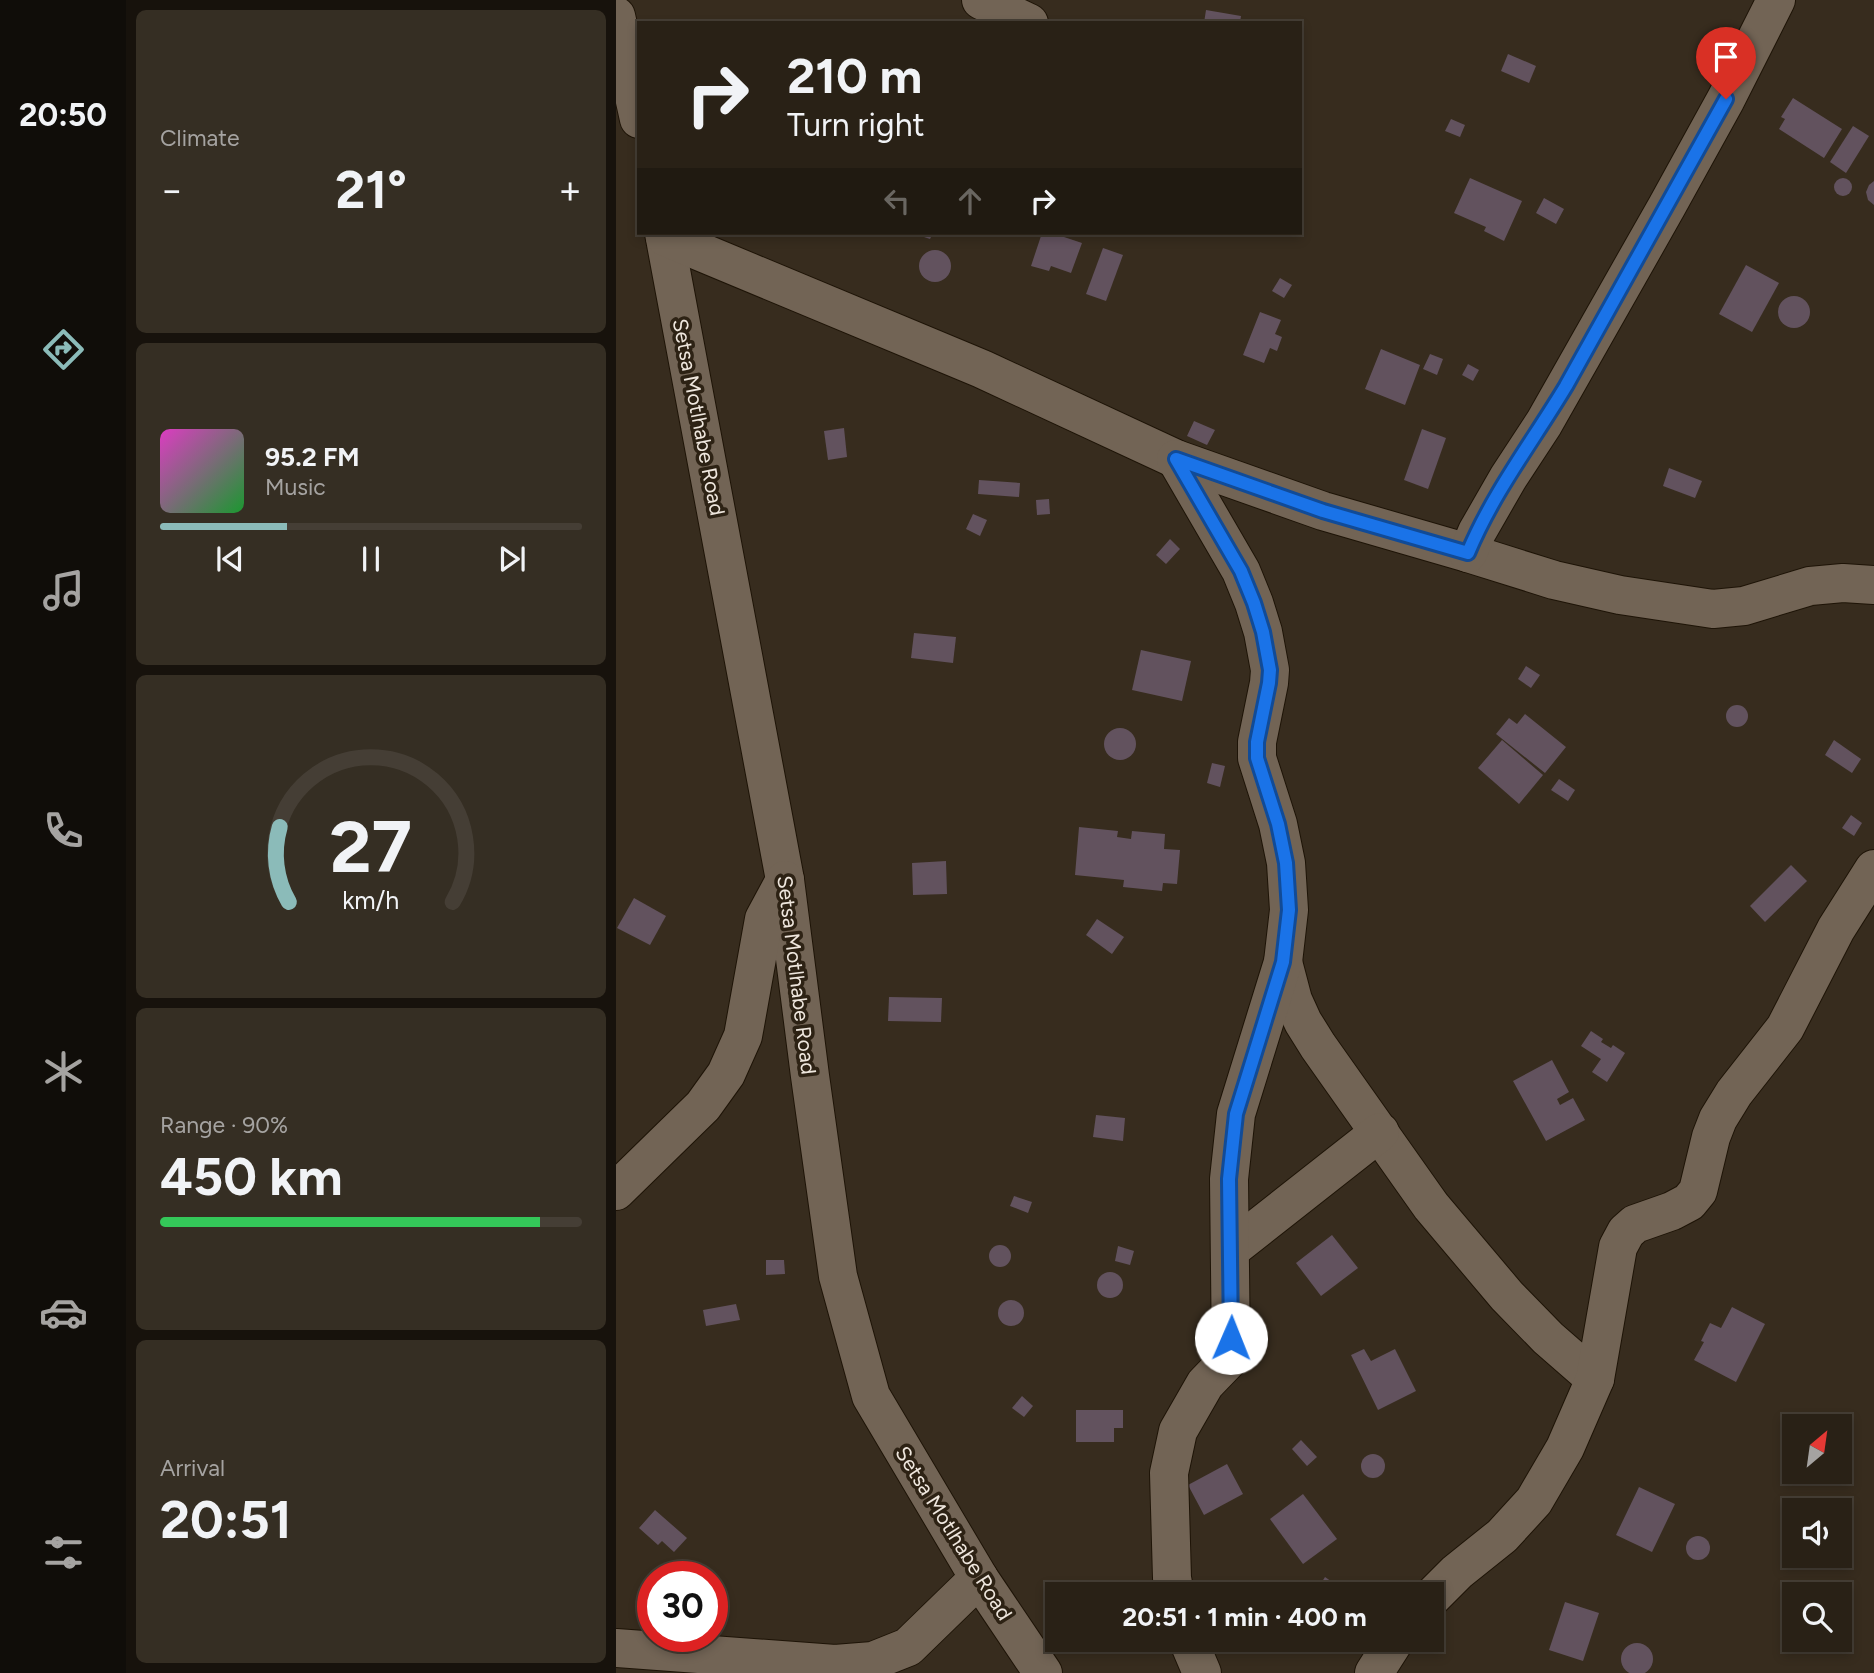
<!DOCTYPE html>
<meta charset="utf-8">
<style>
body{margin:0;font-family:Figtree,sans-serif;background:#352e23;color:#f1f3f6;height:100vh;display:flex;flex-direction:column;font-size:26px;white-space:nowrap}
*{box-sizing:border-box;margin:0}
p{font-size:23px;color:#a5a3a1}
.icon{flex:none;width:38px;height:38px;fill:none;stroke:currentColor;stroke-width:2;stroke-linecap:round;stroke-linejoin:round}
.map{position:relative;flex:1;overflow:hidden}
.details{display:flex;flex-direction:column;gap:10px;padding:10px;background:#17120c;width:490px}
.details>*{flex:none}
.top-card{position:absolute;left:21px;top:21px;width:665px;height:214px;border-radius:0px;box-shadow:0 4px 10px #0003,0 0 0 2px #453e35;background:#292116;color:#f1f3f6;overflow:hidden}
.needle{width:46px;rotate:29deg}
.buttons{position:absolute;left:1166px;top:1414px;display:grid;gap:14px}
.buttons a{display:grid;place-items:center;width:70px;height:70px;border-radius:0px;background:#292116;box-shadow:0 4px 10px #0003,0 0 0 2px #453e35;font-size:35px}
.speed{position:absolute;left:21px;top:1561px;display:flex;gap:14px;font-size:35px;font-weight:700;text-align:center}
.speed>*{display:grid;place-content:center;width:91px;height:91px;border-radius:50%;background:#292116;box-shadow:0 4px 10px #0003,0 0 0 2px #453e35;line-height:1}
.speed .limit{border:10px solid #d22;background:#fff;color:#111}
.pin{position:absolute;display:grid;place-items:center;width:60px;height:60px;color:#fff;margin:-72px -30px;border-radius:50% 50% 50% 0;rotate:-45deg;box-shadow:0 0 7px #0007}
.pin .icon{rotate:45deg}
.me{position:absolute;width:77px;margin:-38px;rotate:1deg;stroke-linejoin:round;filter:drop-shadow(0 0 5px #0008)}
.turn{display:flex;align-items:center;gap:24px;height:147px;padding:0 35px;font-size:32px}
.turn .icon{width:91px;height:91px;stroke-width:2.5}
.turn b{display:block;font-size:49px;line-height:60px}
.lanes{display:flex;align-items:center;height:66px;padding:0 35px;background:#0003;justify-content:center;gap:35px;direction:ltr}
.lanes .off{opacity:.35}
.big{font-size:52px;font-weight:700;line-height:1.1}
.details .tile{flex:1;display:flex;flex-direction:column;justify-content:center;gap:10px;min-width:0;padding:0 24px;border-radius:10px;background:#352e23}
.details .dial{align-items:center;gap:0}
.dial svg{height:182px;overflow:visible;fill:none;stroke:#453e35;stroke-width:7;stroke-linecap:round;text-anchor:middle}
.dial text{fill:#f1f3f6;stroke:none}
.song{display:flex;align-items:center;gap:21px}
.cover{width:84px;height:84px;border-radius:10px;background:linear-gradient(135deg,hsl(310 70% 55%),hsl(130 70% 35%))}
.played{height:7px;border-radius:4px;background:linear-gradient(90deg,#8bbbb9 30%,#453e35 30%)}
.keys{display:flex;justify-content:space-around;direction:ltr}
.heat{display:flex;justify-content:space-between;align-items:center;font-size:38px;direction:ltr}
.charge{height:10px;border-radius:5px;background:linear-gradient(90deg,#34c759 90%,#453e35 0)}
.trip{position:absolute;left:429px;top:1582px;width:399px;height:70px;border-radius:0px;background:#292116;box-shadow:0 4px 10px #0003,0 0 0 2px #453e35;font-weight:700;line-height:70px;text-align:center}
main{display:flex;flex:1;min-height:0}
.tabs{display:flex;flex-direction:column;width:126px;justify-content:space-around;align-items:center;background:#100d09;color:#a5a3a1}
.tabs .icon{width:49px;height:49px}
.tabs .active{color:#8bbbb9}
.tabs b{font-size:32px;color:#f1f3f6}
.map>svg:first-child{display:block}
.building{fill:#62525e}
.lines{fill:none;stroke-linecap:round;stroke-linejoin:round}
.minor-casing{stroke:#1e1407;stroke-width:40}
.minor{stroke:#726455;stroke-width:38}
.route-casing{stroke:#114b97;stroke-width:18}
.route{stroke:#1a73e8;stroke-width:12}
.labels{text-anchor:middle;dominant-baseline:central;stroke-width:7;stroke-linejoin:round;paint-order:stroke}
.street-label{font-size:21px;fill:#efe7de;stroke:#2d2214}
</style>
<main>
<nav class="tabs">
<b>20:50</b>
<svg class="icon active" aria-label="directions" viewBox="0 0 24 24"><path d="M12 3l9 9-9 9-9-9zM9 14v-3h6M13 9l2 2-2 2"/></svg>
<svg class="icon" aria-label="music" viewBox="0 0 24 24"><path d="M9 18V5l10-2v13"/><circle cx="6" cy="18" r="3"/><circle cx="16" cy="16" r="3"/></svg>
<svg class="icon" aria-label="phone" viewBox="0 0 24 24"><path d="M5 4h4l2 5-3 2q2 4 5 5l2-3 5 2v4C11 20 4 13 5 4z"/></svg>
<svg class="icon" aria-label="climate" viewBox="0 0 24 24"><path d="M12 3v18M4 7l16 10M4 17L20 7"/></svg>
<svg class="icon" aria-label="car" viewBox="0 0 24 24"><path d="M5 17H2v-5l4-1 3-4h7l3 4 3 1v5h-3M9 17h6M6 11h13"/><circle cx="7" cy="17" r="2"/><circle cx="17" cy="17" r="2"/></svg>
<svg class="icon" aria-label="filters" viewBox="0 0 24 24"><path d="M4 7h16M4 17h16"/><circle cx="9" cy="7" r="2"/><circle cx="15" cy="17" r="2"/></svg>
</nav>
<section class="details">
<div class="tile"><p>Climate</p>
<div class="heat"><a>−</a><b class="big">21°</b><a>+</a></div>
</div>
<div class="tile">
<div class="song"><i class="cover"></i><div><b>95.2 FM</b><p>Music</p></div></div>
<div class="played"></div>
<div class="keys"><svg class="icon" aria-label="previous" viewBox="0 0 24 24"><path d="M18 5L8 12l10 7zM5 5v14"/></svg><svg class="icon" aria-label="pause" viewBox="0 0 24 24"><path d="M8 5v14M16 5v14"/></svg><svg class="icon" aria-label="next" viewBox="0 0 24 24"><path d="M6 5l10 7-10 7zM19 5v14"/></svg></div>
</div>
<div class="tile dial"><svg viewBox="0 0 100 80">
<path d="M14 69A42 42 0 1 1 86 69"/>
<path d="M14 69A42 42 0 0 1 10 36" stroke="#8bbbb9"/>
<text x="50" y="56" font-size="32" font-weight="700">27</text>
<text x="50" y="72" font-size="11">km/h</text>
</svg></div>
<div class="tile"><p>Range · 90%</p><b class="big">450 km</b><div class="charge"></div></div>
<div class="tile"><p>Arrival</p><b class="big">20:51</b></div>
</section>
<div class="map">
<svg width="1258" height="1673" viewBox="0 0 1258 1673">
<rect width="100%" height="100%" fill="#372c1e"/>
<g class="building">
<path d="M590,10l35,6 -1,7h-36z"/>
<path d="M892,54l28,12 -7,17 -28,-12z"/>
<path d="M1177,98l49,31 -18,29 -45,-29 6,-10 -4,-2z"/>
<path d="M835,119l14,6 -5,12 -15,-6z"/>
<path d="M1237,126l16,10 -23,37 -16,-11z"/>
<circle cx="1227" cy="187" r="9"/>
<path d="M854,178l52,23 -18,40 -20,-10 2,-4 -32,-14z"/>
<path d="M1258,181v24l-6,-5 -2,-8 3,-7z"/>
<path d="M928,198l20,11 -8,15 -20,-11z"/>
<path d="M296,233h21l-3,6z"/>
<path d="M426,233h10l30,10 -11,30 -20,-7 -2,5 -18,-5z"/>
<path d="M487,248l20,7 -17,46 -20,-7z"/>
<circle cx="319" cy="266" r="16"/>
<path d="M1130,265l33,18 -27,49 -33,-18z"/>
<path d="M664,278l12,7 -8,13 -12,-7z"/>
<circle cx="1178" cy="312" r="16"/>
<path d="M644,312l21,8 -6,14 7,3 -5,14 -7,-3 -6,15 -21,-8z"/>
<path d="M765,349l39,16 -15,40 -40,-16z"/>
<path d="M814,354l13,5 -6,16 -14,-6z"/>
<path d="M852,364l11,6 -6,11 -11,-6z"/>
<path d="M578,421l21,9 -8,15 -20,-9z"/>
<path d="M228,428l3,29 -19,3 -4,-29z"/>
<path d="M806,429l24,9 -18,51 -24,-9z"/>
<path d="M1053,468l33,13 -7,17 -32,-12z"/>
<path d="M363,480l41,3 -1,14 -41,-3z"/>
<path d="M433,499l1,15 -13,1 -1,-15z"/>
<path d="M357,514l14,6 -7,16 -14,-7z"/>
<path d="M554,539l10,10 -14,15 -10,-9z"/>
<path d="M298,633l42,4 -3,26 -42,-5z"/>
<path d="M525,650l50,11 -9,40 -50,-11z"/>
<path d="M910,666l14,9 -9,13 -13,-9z"/>
<circle cx="1121" cy="716" r="11"/>
<path d="M909,714l41,33 -21,26 -49,-39 13,-16 8,6z"/>
<circle cx="504" cy="744" r="16"/>
<path d="M886,740l41,35 -24,29 -41,-36z"/>
<path d="M1218,740l27,19 -9,14 -27,-18z"/>
<path d="M596,763l13,3 -5,21 -13,-4z"/>
<path d="M943,779l16,11 -7,11 -17,-11z"/>
<path d="M1235,815l11,8 -8,13 -12,-8z"/>
<path d="M463,827l39,4 -1,6 14,2 1,-8 33,3 -1,15 16,1 -3,34 -14,-1 -1,8 -39,-4 1,-7 -49,-5z"/>
<path d="M330,861l1,33 -34,1 -1,-32z"/>
<path d="M1175,865l16,16 -42,41 -15,-16z"/>
<path d="M18,898l32,18 -16,29 -33,-17z"/>
<path d="M481,919l27,18 -12,17 -26,-19z"/>
<path d="M273,997l53,1 -1,24 -53,-1z"/>
<path d="M975,1031l12,8 -2,3 10,6 2,-3 12,8 -18,29 -15,-10 9,-13 -20,-13z"/>
<path d="M936,1060l17,32 -12,7 3,6 13,-7 12,22 -39,21 -33,-60z"/>
<path d="M480,1115l29,3 -2,23 -30,-4z"/>
<path d="M398,1196l18,6 -4,11 -18,-7z"/>
<path d="M716,1235l26,33 -37,28 -25,-33z"/>
<circle cx="384" cy="1256" r="11"/>
<path d="M502,1246l16,5 -4,14 -15,-4z"/>
<path d="M150,1260h18l1,14 -19,1z"/>
<circle cx="494" cy="1285" r="13"/>
<circle cx="395" cy="1313" r="13"/>
<path d="M120,1304l4,16 -34,6 -3,-16z"/>
<path d="M1116,1307l33,17 -29,58 -42,-22 10,-18 -3,-1 9,-18 11,5z"/>
<path d="M748,1349l7,12 24,-12 21,42 -38,19 -27,-55z"/>
<path d="M406,1396l11,10 -9,11 -12,-9z"/>
<path d="M460,1410h47v18h-9v14h-38z"/>
<path d="M685,1440l16,17 -10,9 -15,-17z"/>
<circle cx="757" cy="1466" r="12"/>
<path d="M611,1464l16,30 -39,21 -16,-30z"/>
<path d="M1023,1487l36,17 -23,48 -36,-17z"/>
<path d="M687,1494l34,45 -34,25 -33,-45z"/>
<path d="M39,1510l32,28 -13,14 -12,-11 -4,4 -19,-17z"/>
<circle cx="1082" cy="1548" r="12"/>
<path d="M709,1577l13,9 -5,8h-9l-7,-4z"/>
<path d="M949,1602l34,11 -16,48 -34,-11z"/>
<circle cx="1021" cy="1659" r="16"/>
</g>
<g class="lines">
<defs>
<g id="minor">
<path d="M365,0l48,23"/>
<path d="M0,16l23,103"/>
<path d="M48,233l121,647 25,196 28,200 33,120 108,182 64,95"/>
<path d="M49,237l317,132 194,90 147,52 145,42 86,27 66,15 93,14 31,-3 66,-20 33,-3 31,2"/>
<path d="M852,553l9,-21 31,-54 36,-55 123,-217 59,-107 50,-99"/>
<path d="M667,962l10,38 10,22 15,24 113,160 76,90 41,42 47,41"/>
<path d="M0,1191l87,-85 23,-32 17,-38 21,-117 21,-39"/>
<path d="M614,1250l150,-118"/>
<path d="M559,1594l-3,-16 -3,-105 9,-42 27,-47 26,-27 -2,-178 7,-65 47,-152 6,-52 -3,-47 -8,-39 -21,-66v-16l12,-59 1,-13 -7,-38 -9,-29 -13,-32 -65,-112"/>
<path d="M816,1597l25,-25 45,-36 32,-35 31,-53 30,-69 23,-132 8,-15 9,-8 37,-13 17,-9 9,-11 13,-54 7,-18 16,-26 51,-65 51,-99 38,-60"/>
<path d="M572,1640l14,33"/>
<path d="M0,1648l219,16 38,-3 35,-14 71,-69"/>
<path d="M758,1673l21,-33"/>
</g>
</defs>
<use href="#minor" class="minor-casing"/>
<use href="#minor" class="minor"/>
</g>
<g class="lines">
<defs>
<path id="route" d="M615,1338l-2,-159 7,-65 47,-152 6,-52 -3,-47 -8,-39 -21,-66v-16l12,-59 1,-13 -7,-38 -9,-29 -13,-32 -65,-112 147,52 145,42c25,-60 65,-112 98,-167l160,-287"/>
</defs>
<use href="#route" class="route-casing"/>
<use href="#route" class="route"/>
</g>
<g class="labels">
<g class="street-label">
<text transform="translate(83 417) rotate(79)">Setsa Motlhabe Road</text>
<text transform="translate(181 975) rotate(83)">Setsa Motlhabe Road</text>
<text transform="translate(338 1533) rotate(58)">Setsa Motlhabe Road</text>
</g>
</g>
</svg>
<div class="buttons">
<a><svg class="needle" viewBox="-14 -14 28 28"><path d="M0-13l5 13h-10z" fill="#e53935"/><path d="M0 13l5-13h-10z" fill="#a5a3a1"/></svg></a>
<a><svg class="icon" aria-label="sound" viewBox="0 0 24 24"><path d="M4 9h4l5-4v14l-5-4H4zM17 9q2 3 0 6"/></svg></a>
<a><svg class="icon" aria-label="search" viewBox="0 0 24 24"><circle cx="10" cy="10" r="6"/><path d="M15 15l6 6"/></svg></a>
</div>
<div class="speed"><div class="limit">30</div></div>
<div class="pin" style="left:1110px;top:99px;background:#d93025"><svg class="icon" aria-label="arrive" viewBox="0 0 24 24"><path d="M6 21V4h12l-3 4 3 4H6"/></svg></div>
<svg class="me" style="left:615px;top:1338px" viewBox="-20 -20 40 40"><circle r="19" fill="#fff"/><path d="M0-13L10 11 0 6-10 11z" fill="#1a73e8"/></svg>
<div class="trip">20:51 · 1 min · 400 m</div>
<div class="top-card">
<div class="turn"><svg class="icon" aria-label="right" viewBox="0 0 24 24"><path d="M7 20v-9h11M14 6l5 5-5 5"/></svg><div><b>210 m</b>Turn right</div></div>
<div class="lanes"><svg class="icon off" aria-label="left" viewBox="0 0 24 24"><path d="M17 20v-9H6M10 6l-5 5 5 5"/></svg><svg class="icon off" aria-label="ahead" viewBox="0 0 24 24"><path d="M12 20V5M6 11l6-6 6 6"/></svg><svg class="icon" aria-label="right" viewBox="0 0 24 24"><path d="M7 20v-9h11M14 6l5 5-5 5"/></svg></div>
</div>
</div>
</main>
